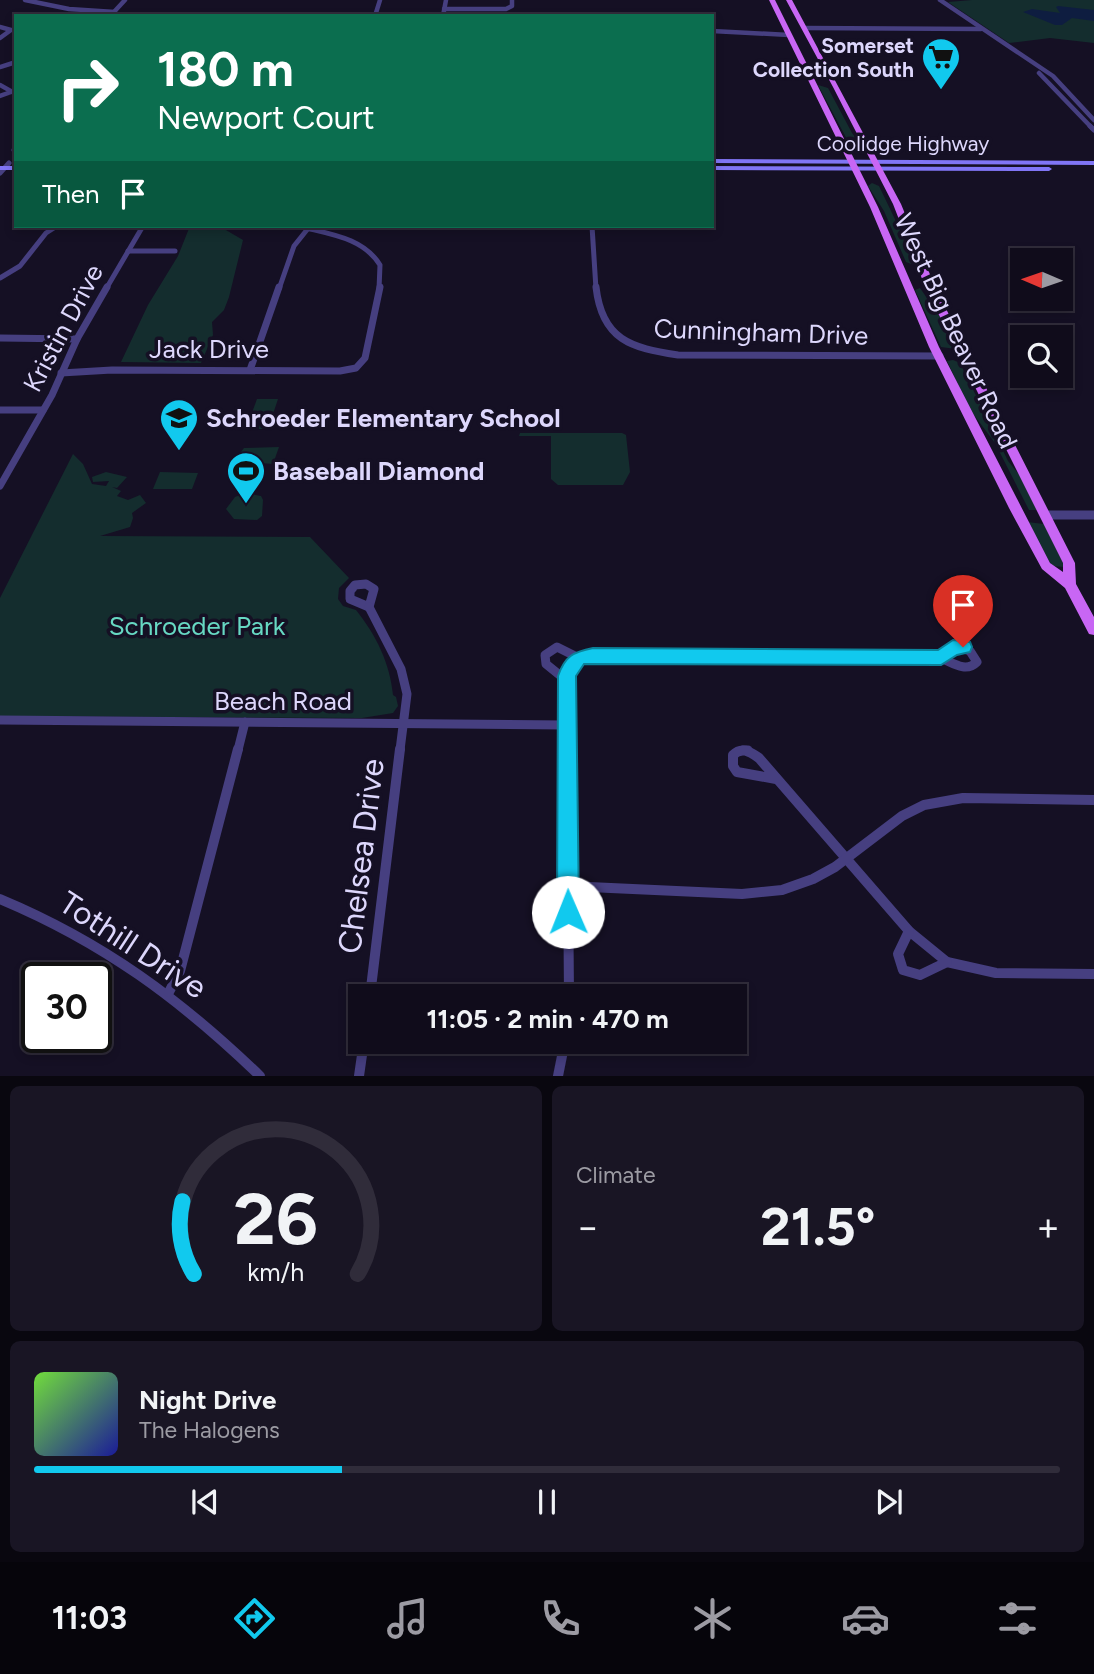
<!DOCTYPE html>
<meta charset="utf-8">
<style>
body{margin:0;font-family:Figtree,sans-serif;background:#191524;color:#f1f3f6;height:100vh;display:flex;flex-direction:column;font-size:26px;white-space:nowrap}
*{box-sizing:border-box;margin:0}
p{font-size:23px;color:#9c9ba3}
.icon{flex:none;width:38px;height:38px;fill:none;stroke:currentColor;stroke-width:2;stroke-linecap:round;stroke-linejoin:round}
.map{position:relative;height:1076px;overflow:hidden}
.details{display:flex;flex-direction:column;gap:10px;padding:10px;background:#09070f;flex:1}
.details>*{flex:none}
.banner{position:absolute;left:14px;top:14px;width:700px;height:214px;border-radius:0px;box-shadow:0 4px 10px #0003,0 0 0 2px #302c3a;background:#0b6e4f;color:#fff;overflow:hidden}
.needle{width:46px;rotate:272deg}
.buttons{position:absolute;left:1010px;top:248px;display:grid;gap:14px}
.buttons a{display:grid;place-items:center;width:63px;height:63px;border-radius:0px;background:#100c1b;box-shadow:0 4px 10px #0003,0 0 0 2px #302c3a;font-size:35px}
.speed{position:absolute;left:21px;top:962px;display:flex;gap:14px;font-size:35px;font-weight:700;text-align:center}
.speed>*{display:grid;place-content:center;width:91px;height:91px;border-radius:50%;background:#100c1b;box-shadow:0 4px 10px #0003,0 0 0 2px #302c3a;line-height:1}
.speed .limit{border:4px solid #111;border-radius:10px;background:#fff;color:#111}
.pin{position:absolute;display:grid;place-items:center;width:60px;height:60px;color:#fff;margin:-72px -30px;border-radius:50% 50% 50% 0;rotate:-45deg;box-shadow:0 0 7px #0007}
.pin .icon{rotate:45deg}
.me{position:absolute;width:77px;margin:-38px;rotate:359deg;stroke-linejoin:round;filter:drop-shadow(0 0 5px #0008)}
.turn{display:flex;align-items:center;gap:24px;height:147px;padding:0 28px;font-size:32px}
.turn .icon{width:91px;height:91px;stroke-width:2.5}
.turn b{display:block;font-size:49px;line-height:60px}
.then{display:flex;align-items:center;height:66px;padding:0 28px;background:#0003;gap:14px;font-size:26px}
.big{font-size:52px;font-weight:700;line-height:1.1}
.details .card{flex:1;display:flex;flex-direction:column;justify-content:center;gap:10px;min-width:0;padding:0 24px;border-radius:10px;background:#191524}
.details .dial{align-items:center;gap:0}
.dial svg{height:182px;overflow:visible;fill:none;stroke:#302c3a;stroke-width:7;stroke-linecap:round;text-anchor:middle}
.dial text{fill:#f1f3f6;stroke:none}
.song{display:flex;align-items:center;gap:21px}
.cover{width:84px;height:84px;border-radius:10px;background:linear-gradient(135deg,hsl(100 70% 55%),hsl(240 70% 35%))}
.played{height:7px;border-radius:4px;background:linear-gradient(90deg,#11c9ee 30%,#302c3a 30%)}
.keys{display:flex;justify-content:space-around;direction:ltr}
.heat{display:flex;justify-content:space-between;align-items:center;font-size:38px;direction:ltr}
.details .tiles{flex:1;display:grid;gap:10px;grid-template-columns:1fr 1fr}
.card:last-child{grid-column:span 2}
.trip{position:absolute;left:348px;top:984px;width:399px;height:70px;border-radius:0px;background:#100c1b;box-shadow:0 4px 10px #0003,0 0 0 2px #302c3a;font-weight:700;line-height:70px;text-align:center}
.tabs{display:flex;height:112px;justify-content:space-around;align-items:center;background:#06050b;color:#9c9ba3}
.tabs .icon{width:49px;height:49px}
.tabs .on{color:#11c9ee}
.tabs b{font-size:32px;color:#f1f3f6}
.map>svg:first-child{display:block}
.green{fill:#142d2e}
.water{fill:#0e1d40}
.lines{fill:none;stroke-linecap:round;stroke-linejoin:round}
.street-far4{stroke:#463f80;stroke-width:4.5}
.street-far3{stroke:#463f80;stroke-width:5}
.street-far2{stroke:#463f80;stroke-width:7}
.street-far1{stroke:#463f80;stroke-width:9}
.street{stroke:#463f80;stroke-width:10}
.secondary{fill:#8075f5;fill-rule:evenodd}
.primary{fill:#c866f4;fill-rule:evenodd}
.route{fill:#11c9ee;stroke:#0b839b;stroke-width:2}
.labels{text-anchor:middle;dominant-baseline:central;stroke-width:7;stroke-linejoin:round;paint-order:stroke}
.far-poi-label{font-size:21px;font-weight:bold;fill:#ddd7fc;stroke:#151024;text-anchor:end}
.far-street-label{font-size:21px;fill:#ddd7fc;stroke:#151024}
.street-label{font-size:26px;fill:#ddd7fc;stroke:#151024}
.poi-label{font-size:26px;font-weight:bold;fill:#ddd7fc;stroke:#151024;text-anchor:start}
.park-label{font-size:26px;fill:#67d8c3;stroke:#151024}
.near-street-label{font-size:32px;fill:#ddd7fc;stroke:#151024}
</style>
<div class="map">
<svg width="1094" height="1076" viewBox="0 0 1094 1076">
<rect width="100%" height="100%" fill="#151024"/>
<g class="green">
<path d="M972,0h122v43l-44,-5 -41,5 -61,-41z"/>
<path d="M818,85l10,3 24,45 9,12h-11z"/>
<path d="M872,183l7,3 37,77 -2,2 -8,-3 -22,-51 -16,-25z"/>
<path d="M190,226h29l24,14 -14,57 -5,13 -12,12 1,13 -12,28 -80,-1 27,-57 30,-49z"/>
<path d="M920,288l24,35 12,26 -15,-2 -26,-57z"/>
<path d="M953,360l7,3 48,98 13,16 16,33h-8l-34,-67 -24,-32 -24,-50z"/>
<path d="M257,399h21l-10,30h-22z"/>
<path d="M520,433h102l4,2 4,37 -7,13h-65l-7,-6v-43h-32z"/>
<path d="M279,447l-6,17 -39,-3 10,-13z"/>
<path d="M73,454l10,10 9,20 14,2 3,-5 -16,1 -1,-5 14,-5 21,5 -10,11 -5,-1 9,4 -4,5 11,4 12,-5 6,8 -14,10 1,5 -3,9 -30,9 210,1 39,41 -10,10 -1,11 5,7 13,4c20,25 34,53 37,85l3,2 2,9 -5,7 -31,5 -362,-2v-118z"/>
<path d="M160,472l38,1 -6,16h-39z"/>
<path d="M245,493l16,3 2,4 -1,16 -5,4 -23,-1 -8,-10 9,-12z"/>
<path d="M1027,522l17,2 21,43 -13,-1z"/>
</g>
<path class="water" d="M1058,6l36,4v11l-22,-3 -10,7h-7l-32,-13 9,-3 28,4 -4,-6z"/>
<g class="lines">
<g class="street-far4">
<path d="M25,0l44,9 46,3"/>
<path d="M940,0l113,76 41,44"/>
<path d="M444,9h62l6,-3v-6"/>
<path d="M113,13l12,-13"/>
<path d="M375,16l5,-16"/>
<path d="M443,16l3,-16"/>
<path d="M0,27l11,3 -11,8"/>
<path d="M804,28l177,1"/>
<path d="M712,31l77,4"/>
<path d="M0,67l16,-5"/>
<path d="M1039,73l53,55"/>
<path d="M0,85l16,9"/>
<path d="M0,96l11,-4"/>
</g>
<g class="street-far3">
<path d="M1090,126l4,4"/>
<path d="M14,150l2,-3"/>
<path d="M0,173l9,-10"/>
<path d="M298,226c30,8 65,11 82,39l-1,24"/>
<path d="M592,226l4,63"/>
<path d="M128,251h47"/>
<path d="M0,278l20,-12 26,-33 11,-7"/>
<path d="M106,289l37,-63"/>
<path d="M279,289l15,-43 16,-20"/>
</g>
<g class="street-far2">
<path d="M596,287c6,53 35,61 82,68l262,1"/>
<path d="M0,338l77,1"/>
<path d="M250,370l29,-83"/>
<path d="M61,373l51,-3 228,1 16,-3 9,-10 15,-71"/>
<path d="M0,410h43"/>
<path d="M0,486l52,-91 25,-56 30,-52"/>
</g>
<g class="street-far1">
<path d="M1045,515h49"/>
<path d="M366,584l8,5 -5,18 -19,-8v-8l5,-6z"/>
<path d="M369,607l32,62 6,25 -7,56"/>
<path d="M961,648l9,3 7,11c-11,11 -24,1 -36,-4z"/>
<path d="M567,681l-21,-17 -1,-9 12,-8 22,11"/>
<path d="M0,720l566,5"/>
<path d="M238,750l7,-28"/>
<path d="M567,750c0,-25 -10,-84 19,-94l355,2"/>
<path d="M743,750h5"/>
</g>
<g class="street">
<path d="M567,749l2,247"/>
<path d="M776,779l-39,-7 -4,-6v-11c9,-9 17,-3 26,3l150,173 38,31 49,11 98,1"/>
<path d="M567,886l175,8 40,-4 31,-11 22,-12 67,-51 22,-11 39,-7 131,2"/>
<path d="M0,899c103,43 180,100 260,177"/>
<path d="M909,931l-11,23 5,16 17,5 27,-13"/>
<path d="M169,992l11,-21 58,-222"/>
<path d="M370,996l30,-247"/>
<path d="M359,1076l5,-35"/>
<path d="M558,1076l7,-35"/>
</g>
<g class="secondary">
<path d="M712,159l382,2v4l-382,-2z"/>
<rect x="0" y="166" width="16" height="4"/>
<path d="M712,166l337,1 3,2 -3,2 -337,-1z"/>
</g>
<path class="primary" d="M769,0h6l103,207 61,140 111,216 13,9v-9l-137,-274 -33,-85 -60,-117 -47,-87h6l109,204 35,85 139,274 1,21 18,33v18l-5,-1 -24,-46 -23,-19 -33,-61 -80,-161 -59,-140z"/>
</g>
<path class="route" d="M953,640l17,2 2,5 -2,5 -13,3 -16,10 -357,-1 -8,12 3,236 -3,8 -8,3 -8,-3 -3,-8 1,-236c7,-20 15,-24 35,-28l345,2z"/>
<defs>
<symbol id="supermarket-pin" viewBox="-11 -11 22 30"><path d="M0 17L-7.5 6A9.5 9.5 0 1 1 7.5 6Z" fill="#11c9ee" stroke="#151024"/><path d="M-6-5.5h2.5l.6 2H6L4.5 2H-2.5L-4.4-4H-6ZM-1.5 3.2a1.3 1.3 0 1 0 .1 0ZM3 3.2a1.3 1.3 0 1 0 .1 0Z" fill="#111"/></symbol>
<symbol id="school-pin" viewBox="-11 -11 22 30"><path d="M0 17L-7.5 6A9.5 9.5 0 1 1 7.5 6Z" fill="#11c9ee" stroke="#151024"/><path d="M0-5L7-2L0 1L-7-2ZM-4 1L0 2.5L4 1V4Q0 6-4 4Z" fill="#111"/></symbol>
<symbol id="stadium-pin" viewBox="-11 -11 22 30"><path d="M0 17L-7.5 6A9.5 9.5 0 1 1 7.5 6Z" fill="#11c9ee" stroke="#151024"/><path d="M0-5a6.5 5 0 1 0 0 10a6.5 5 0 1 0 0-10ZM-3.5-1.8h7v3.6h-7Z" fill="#111"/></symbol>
</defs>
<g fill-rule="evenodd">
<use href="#supermarket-pin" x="919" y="35" width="44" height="60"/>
<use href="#school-pin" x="157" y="396" width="44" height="60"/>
<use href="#stadium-pin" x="224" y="449" width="44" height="60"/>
</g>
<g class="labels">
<g class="far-poi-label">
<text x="914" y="45">Somerset<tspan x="914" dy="24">Collection South</tspan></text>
</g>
<g class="far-street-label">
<text x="903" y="143">Coolidge Highway</text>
</g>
<g class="street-label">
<text transform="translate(63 328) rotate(-62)">Kristin Drive</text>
<text transform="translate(956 331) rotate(65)">West Big Beaver Road</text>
<text transform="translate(761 332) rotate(2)">Cunningham Drive</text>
<text x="209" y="349">Jack Drive</text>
<text x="283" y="701">Beach Road</text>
</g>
<g class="poi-label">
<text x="206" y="418">Schroeder Elementary School</text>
<text x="273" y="471">Baseball Diamond</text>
</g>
<g class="park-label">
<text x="197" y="626">Schroeder Park</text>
</g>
<g class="near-street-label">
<text transform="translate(361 856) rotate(-83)">Chelsea Drive</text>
<text transform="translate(133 945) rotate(33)">Tothill Drive</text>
</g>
</g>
</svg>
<div class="buttons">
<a><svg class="needle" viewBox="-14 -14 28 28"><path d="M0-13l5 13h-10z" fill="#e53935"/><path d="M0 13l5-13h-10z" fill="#9c9ba3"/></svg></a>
<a><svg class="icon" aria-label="search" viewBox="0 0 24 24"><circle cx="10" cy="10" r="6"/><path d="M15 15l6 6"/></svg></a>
</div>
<div class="speed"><div class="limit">30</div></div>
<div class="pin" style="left:963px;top:647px;background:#d93025"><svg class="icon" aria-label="arrive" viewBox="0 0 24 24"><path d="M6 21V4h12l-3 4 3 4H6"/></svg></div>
<svg class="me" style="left:568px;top:912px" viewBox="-20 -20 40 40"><circle r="19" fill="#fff"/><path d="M0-13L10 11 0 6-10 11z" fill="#11c9ee"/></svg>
<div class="trip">11:05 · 2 min · 470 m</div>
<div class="banner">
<div class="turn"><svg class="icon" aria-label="right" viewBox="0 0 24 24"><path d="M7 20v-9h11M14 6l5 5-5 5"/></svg><div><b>180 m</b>Newport Court</div></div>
<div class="then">Then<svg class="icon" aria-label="arrive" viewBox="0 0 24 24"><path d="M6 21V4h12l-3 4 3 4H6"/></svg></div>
</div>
</div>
<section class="details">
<div class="tiles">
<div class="card dial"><svg viewBox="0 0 100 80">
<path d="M14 69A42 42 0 1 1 86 69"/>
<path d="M14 69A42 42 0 0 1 9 37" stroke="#11c9ee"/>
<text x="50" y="56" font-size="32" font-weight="700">26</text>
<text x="50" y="72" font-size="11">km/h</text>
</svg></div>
<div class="card"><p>Climate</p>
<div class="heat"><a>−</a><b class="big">21.5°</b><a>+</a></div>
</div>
<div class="card">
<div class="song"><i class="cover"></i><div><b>Night Drive</b><p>The Halogens</p></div></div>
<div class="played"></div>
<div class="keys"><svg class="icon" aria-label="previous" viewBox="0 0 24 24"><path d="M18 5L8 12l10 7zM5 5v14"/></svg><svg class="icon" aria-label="pause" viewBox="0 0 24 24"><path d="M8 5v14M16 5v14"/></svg><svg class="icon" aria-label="next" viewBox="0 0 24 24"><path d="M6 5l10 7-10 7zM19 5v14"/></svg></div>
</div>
</div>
</section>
<nav class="tabs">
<b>11:03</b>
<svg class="icon on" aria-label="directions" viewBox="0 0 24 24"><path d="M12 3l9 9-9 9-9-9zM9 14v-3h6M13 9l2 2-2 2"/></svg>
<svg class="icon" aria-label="music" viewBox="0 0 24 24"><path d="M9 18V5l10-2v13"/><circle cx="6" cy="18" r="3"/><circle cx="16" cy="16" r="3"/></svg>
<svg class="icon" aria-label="phone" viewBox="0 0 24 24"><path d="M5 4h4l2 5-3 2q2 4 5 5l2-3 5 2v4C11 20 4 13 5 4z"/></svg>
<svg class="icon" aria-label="climate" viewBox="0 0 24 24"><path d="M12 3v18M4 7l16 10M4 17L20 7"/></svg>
<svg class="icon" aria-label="car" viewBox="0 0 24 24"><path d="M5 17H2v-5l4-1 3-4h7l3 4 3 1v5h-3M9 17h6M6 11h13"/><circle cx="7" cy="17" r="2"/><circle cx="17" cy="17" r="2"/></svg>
<svg class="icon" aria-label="filters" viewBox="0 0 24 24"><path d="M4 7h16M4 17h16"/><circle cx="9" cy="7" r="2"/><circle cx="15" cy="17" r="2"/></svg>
</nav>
